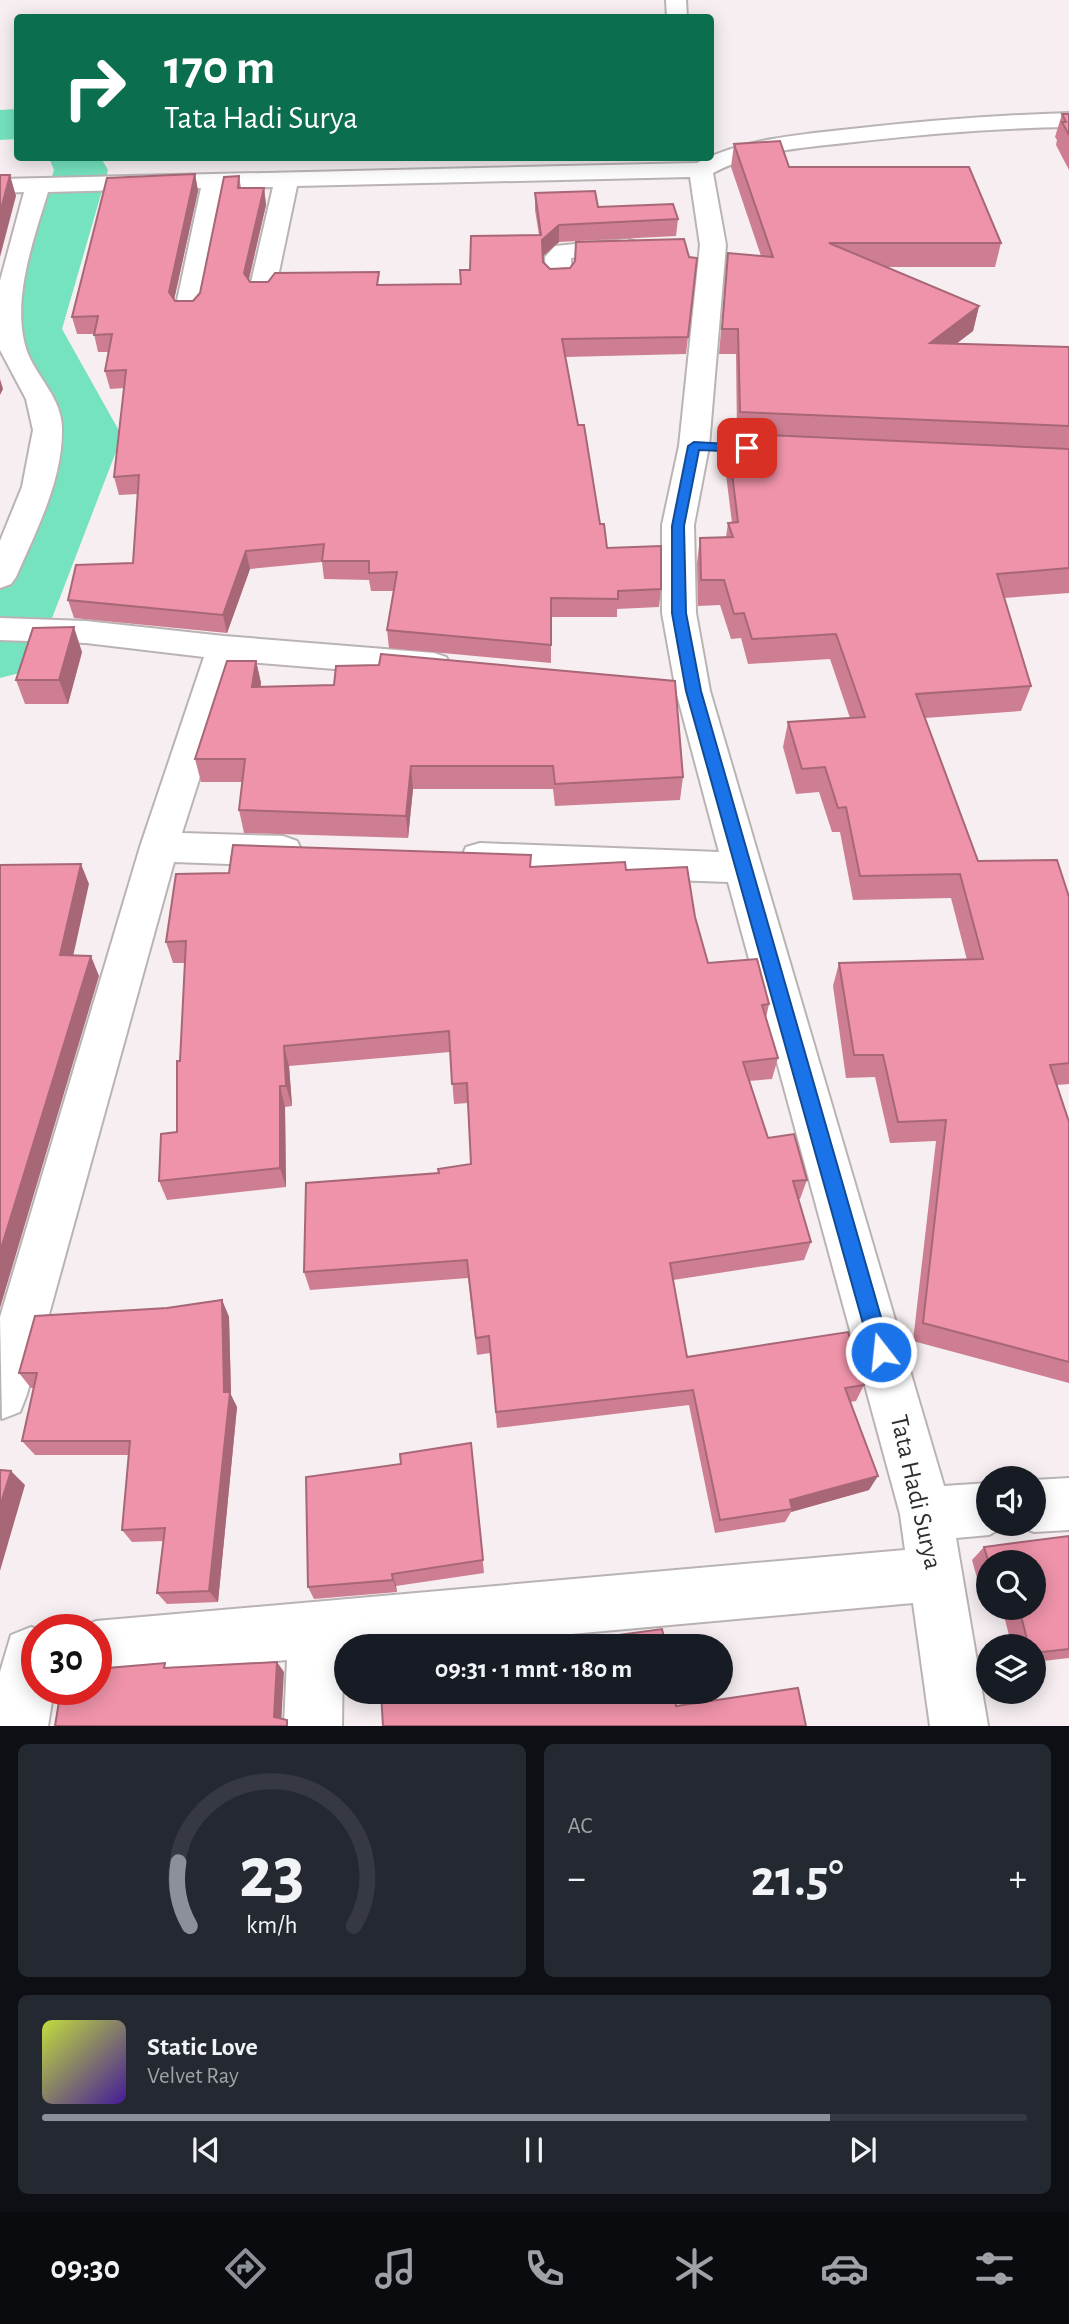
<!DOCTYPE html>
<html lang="id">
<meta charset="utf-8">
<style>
body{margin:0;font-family:"Alegreya Sans",sans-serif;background:#242831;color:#f1f3f6;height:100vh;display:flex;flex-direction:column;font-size:26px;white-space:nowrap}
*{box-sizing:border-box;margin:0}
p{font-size:23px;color:#9ea1a6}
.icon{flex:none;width:38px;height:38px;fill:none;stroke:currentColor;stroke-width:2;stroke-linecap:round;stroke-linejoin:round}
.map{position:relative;height:1726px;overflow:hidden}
.panel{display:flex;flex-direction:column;gap:18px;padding:18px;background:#0d0f14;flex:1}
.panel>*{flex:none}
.top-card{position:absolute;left:14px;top:14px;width:700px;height:147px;border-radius:7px;box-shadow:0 4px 18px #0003;background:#0b6e4f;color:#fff;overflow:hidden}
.tools{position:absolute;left:976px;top:1466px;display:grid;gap:14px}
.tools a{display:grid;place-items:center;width:70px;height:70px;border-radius:50%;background:#171b24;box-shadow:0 4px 18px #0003;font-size:35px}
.speed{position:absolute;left:21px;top:1614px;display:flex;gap:14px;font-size:35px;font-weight:700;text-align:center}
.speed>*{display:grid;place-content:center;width:91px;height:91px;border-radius:50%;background:#171b24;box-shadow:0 4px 18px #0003;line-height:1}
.speed .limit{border:10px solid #d22;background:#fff;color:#111}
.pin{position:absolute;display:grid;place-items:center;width:60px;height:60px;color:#fff;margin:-30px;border-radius:14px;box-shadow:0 4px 10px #0006}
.me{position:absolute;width:77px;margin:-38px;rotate:344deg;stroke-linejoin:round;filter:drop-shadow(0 0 5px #0008)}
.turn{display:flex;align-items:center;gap:24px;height:147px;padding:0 35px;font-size:32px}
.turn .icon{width:91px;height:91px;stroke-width:2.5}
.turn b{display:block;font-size:49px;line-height:60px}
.big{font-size:52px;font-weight:700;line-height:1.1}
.panel .widget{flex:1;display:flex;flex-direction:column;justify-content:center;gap:10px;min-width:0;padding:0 24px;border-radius:10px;background:#242831}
.panel .dial{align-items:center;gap:0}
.dial svg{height:182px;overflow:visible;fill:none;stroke:#363941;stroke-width:7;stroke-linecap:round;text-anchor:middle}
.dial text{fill:#f1f3f6;stroke:none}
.song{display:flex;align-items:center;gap:21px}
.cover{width:84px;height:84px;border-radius:10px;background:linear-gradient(135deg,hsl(70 70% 55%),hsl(260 70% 35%))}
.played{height:7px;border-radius:4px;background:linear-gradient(90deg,#8c9099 80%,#363941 80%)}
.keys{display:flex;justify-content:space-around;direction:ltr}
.heat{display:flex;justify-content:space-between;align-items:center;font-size:38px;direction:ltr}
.panel .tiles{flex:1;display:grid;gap:18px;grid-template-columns:1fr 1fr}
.widget:last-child{grid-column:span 2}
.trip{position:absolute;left:334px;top:1634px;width:399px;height:70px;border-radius:35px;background:#171b24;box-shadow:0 4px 18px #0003;font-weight:700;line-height:70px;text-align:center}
.dock{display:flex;height:112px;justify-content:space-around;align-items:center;background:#090b0e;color:#9ea1a6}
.dock .icon{width:49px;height:49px}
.dock .active{color:#8c9099}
.dock b{font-size:32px;color:#f1f3f6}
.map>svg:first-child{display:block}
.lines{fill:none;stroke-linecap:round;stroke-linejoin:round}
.river{fill:#75e3c0;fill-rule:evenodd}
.minor-casing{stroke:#bab3b4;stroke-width:4}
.minor{fill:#fff;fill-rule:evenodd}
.wall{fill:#ce7e92}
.shaded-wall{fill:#a76777}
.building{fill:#ef93aa;stroke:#a76777;stroke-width:2}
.route{fill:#1a73e8;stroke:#114b97;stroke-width:2}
.labels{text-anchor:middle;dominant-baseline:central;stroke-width:7;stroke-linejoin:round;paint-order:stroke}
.street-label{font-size:26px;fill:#302d2e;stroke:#fffefe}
</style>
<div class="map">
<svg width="1069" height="1726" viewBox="0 0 1069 1726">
<rect width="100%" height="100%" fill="#f6eef0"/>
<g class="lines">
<g class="river">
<path d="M18,109v30l-18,1v-30z"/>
<path d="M49,158h52l7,12 -46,159 60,107 -83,216 -12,19 -27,7v-114l56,-128 -54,-107 52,-159z"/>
</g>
<defs>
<g id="minor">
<path d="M666,0h20l1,18h-20z"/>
<path d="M1069,113v14c-72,1 -143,7 -215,15 -49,6 -96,7 -141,31l13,72 -17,201 -15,79 2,88 14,78 234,795 45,-3v41h20l-20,11 -33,3 32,188h-58l-17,-123 -484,44h-83v7l-3,1 -1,71h-58l3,-66 -191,17v-48h-20l20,-8 809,-71 -5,-36 -172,-632 -248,-9 -14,-4 -5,-11 5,-11 14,-4 239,9 -43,-161 -14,-78v-88l17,-79 21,-201 -10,-68 -393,9 -22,105 -4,6h-18l-4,-6 24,-104 -48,1 -24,122 -4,6h-18l-4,-6 26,-122 -153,4c-14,47 -39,112 -20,162 11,26 35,46 34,77 0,51 -26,100 -46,146l-5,7 -11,4v-47l22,-54 11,-57 -7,-31 -26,-49v-69l24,-89 -24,1v-14l697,-16c46,-24 100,-28 154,-34 72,-8 145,-14 218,-16z"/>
<path d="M627,239l9,3 4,5 -4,5 -65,6 1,21 -4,5h-18l-4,-5 -1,-22 10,-11z"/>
<path d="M0,618l86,3 138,15 210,17 12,4 5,8 -5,8 -12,4 -197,-16 -55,172 101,3 14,5 5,10 -5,10 -14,5 -109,-4 -147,532 -7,18 -18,7 -2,-102 140,-470 64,-190 -118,-14 -86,-3z"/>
<path d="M1069,1478v52l-35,2 -19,-7 19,-1v-44z"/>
<path d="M31,1627l6,2v60h17l-6,37h-48v-54l11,-37z"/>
</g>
</defs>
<use href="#minor" class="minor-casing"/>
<use href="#minor" class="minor"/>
</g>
<g class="wall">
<path d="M1062,114h7v56l-13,-25 1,-5 -2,-3z"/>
<path d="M734,144l55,23 212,76 -6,24h-109l93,39 -6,25 -17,13 113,3v246l-65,5 27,88 -10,25 -96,7 53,143 91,36v187l-12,1 12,37v261l-156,-42 23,-200 -46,2 -15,-66 -29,1 -13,-92 6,-23 128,-3 -16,-62 -98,2 -13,-68h-8l-13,-40 -23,2 -13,-47 5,-25 62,-4 -20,-59 -82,5 -7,-26 -10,1 -11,-34 -22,1 -1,-43 3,-25 26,-1 2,-14h4l-8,-65 3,-25 10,1 -1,-80h-17l9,-101 33,3 -30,-89z"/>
<path d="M195,174l3,17 -24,109 1,1h18l7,-8 39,-117 2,12h23l2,17 -17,75 1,2 130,3 80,-1 10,-14 69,-35 -4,-25v-17l63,14 80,12 -2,17 -117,6 -16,14v6l7,7 139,-12 8,1 -11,96 -121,3 13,68 22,99 7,24 54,41 -2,18 -42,2v8h-66v46l-162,-15 -2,-18 7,-39h-23l-2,-11 -45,-1 -2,-17 -72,7 -23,64 -153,-15 -6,-18 65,-37 5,-69 -19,1 -5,-18 10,-89 -14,1 -5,-18 3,-19h-10l-4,-18h-17l-5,-17z"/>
<path d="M82,652l-14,52h-43l-9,-24z"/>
<path d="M256,661l5,22 -1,4 423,90 -3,23 -125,6 -2,-17h-140l-5,49 -164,-5 -5,-23 3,-28h-41l-6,-23z"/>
<path d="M531,867l95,3 69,47 13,46 61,41 -3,14 12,40 -6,21 -23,2 19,57 39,42 -7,19h-2l13,43 -7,18 -131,20 14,77 177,28 -8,16 -6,1 19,88 -78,22 -6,10 -70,11 -26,-128 -192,23 -7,-75 -13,2 -9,-77 -158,12 -6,-18 135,-99 32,-9 -3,-61 -14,1 -4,-52 -161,14 3,40 -7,1 1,80 -119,13 -8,-19 18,-49 3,-71 5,-98h-12l-7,-21z"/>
<path d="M222,1300l7,17 2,78 6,12 -19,195 -51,2 -10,-11 7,-52 -32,1 -10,-12 7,-75h-94l-13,-14 12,-53h-3l-12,-15 148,-65z"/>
<path d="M471,1443l13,130 -88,13 1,6 -83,7 -6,-12 93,-123z"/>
<path d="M1069,1536v122l-35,4v-15h-22l-10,-39h32l-45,-45v40h-5l-12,-43 12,-13z"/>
</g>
<g class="shaded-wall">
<path d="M195,174l3,17 -26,118 -3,-17z"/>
<path d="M10,175l6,21 -16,61v-44z"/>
<path d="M264,188l2,17 -20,85 -2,-17z"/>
<path d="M559,225v17l-17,15v-17z"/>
<path d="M979,306l-6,25 -49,37 6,-25z"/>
<path d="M0,379l3,10 -3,6z"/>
<path d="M246,551l4,18 -23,64 -4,-18z"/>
<path d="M74,627l8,25 -14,52 -9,-24z"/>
<path d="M256,661l5,22 -4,27 -5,-23z"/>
<path d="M411,766l2,23 -5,49 -2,-22z"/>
<path d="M81,864l8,20 -20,91 -9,-20z"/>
<path d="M91,956l8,20 -99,332v-56z"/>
<path d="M284,1046l5,20 3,40 -6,-20z"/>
<path d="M280,1086l5,21 1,80 -6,-19z"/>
<path d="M222,1300l7,17 2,78 6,12 -19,195 -9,-11 15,-199z"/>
<path d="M11,1471l14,14 -25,86v-65z"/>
<path d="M878,1476l-9,14 -78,22 1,-3 -2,-9z"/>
<path d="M392,1574l4,12 1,6 -4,-12z"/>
<path d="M277,1662l7,10 -3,54 -7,-9z"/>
</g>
<g class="building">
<path d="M1062,114h7v21l-7,-13h4z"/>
<path d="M780,141l9,26h180l32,76h-172l150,63 -49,37 139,4v79l-329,-14 -2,-83h-16l6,-76 45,4 -39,-113z"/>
<path d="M195,174l-26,118 6,9h18l7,-8 24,-116 15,-1 -1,12h26l-20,85 6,9h18l7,-9 104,-1 -2,13 84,-1 -1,-14h10l1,-34 70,-1 -6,-42 60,-2 3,16 75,-3 5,15 -119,6 -17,15 1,22 7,7 20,-1 5,-7 1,-19 108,-3 5,18 8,1 -9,79 -126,2 16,86h6l16,99h4l3,24 54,-2v43l-43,2v8l-67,-1v47l-164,-15 10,-58 -28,1v-12h-47l2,-17 -78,7 -23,64 -155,-15 8,-35 57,-2 6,-88 -25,2 12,-107 -21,1 7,-37 -18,1 4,-19 -26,1 35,-139z"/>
<path d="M0,175h10l-10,38z"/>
<path d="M727,433l342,16v119l-72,6 34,112 -115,8 62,167 79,-1 12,37v166l-19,2 19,57v240l-146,-39 23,-203 -48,2 -15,-67h-29l-15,-92 144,-4 -23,-85 -100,2 -14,-69 -8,1 -13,-41 -23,2 -14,-47 77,-5 -29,-83 -84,5 -8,-26 -10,1 -10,-34h-23l-1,-42 33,-1 -5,-14 10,-1z"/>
<path d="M74,627l-15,53h-43l17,-52z"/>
<path d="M381,654l294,27 8,96 -128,7 -2,-18h-142l-5,50 -167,-6 6,-51h-50l32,-98h29l-4,26 82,-2 2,-19 43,-1z"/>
<path d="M233,845l298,10 -1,12 95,-5 1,8 61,-3 8,50 13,46 49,-4 12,45 -7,1 16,53 -35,4 25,76 26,-4 13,46 -14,1 18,61 -141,21 17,94 161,-25 16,53 -19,3 33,88 -88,24 2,9 -72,11 -27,-130 -197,22 -7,-76 -13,2 -9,-78 -163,12 2,-89 133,-10 -1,-4 33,-5 -4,-81 -15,1 -3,-53 -165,15 2,40h-6v82l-121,13 2,-47 16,-2v-71h3l6,-120 -20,1 10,-68 53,-1z"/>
<path d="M81,864l-21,91 31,1 -91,296v-387z"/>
<path d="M222,1300l2,92h6l-21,199 -52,2 8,-65 -43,2 8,-89h-108l15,-68h-18l16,-57 132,-8z"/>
<path d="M471,1443l12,117 -91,14 1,6 -85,7 -2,-110 95,-13 -1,-10z"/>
<path d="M0,1470l11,1 -11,35z"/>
<path d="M1069,1536v113l-35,4v-6h-5l-10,-39h15v-45h-45l-5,-16z"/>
<path d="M662,1629l4,18h-135z"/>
<path d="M277,1662l-3,55 13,3v6h-232l6,-37h35v-20l69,-6 -1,5z"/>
<path d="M798,1688l8,38h-423l-2,-34h293l2,14z"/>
</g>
<path class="route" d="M694,442l53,3 7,3 -7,4 -48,-2 -15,76 2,87 15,78 190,661 -3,8 -7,3 -7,-3 -3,-8 -185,-661 -14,-78v-87l16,-80z"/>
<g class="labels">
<g class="street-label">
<text transform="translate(916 1492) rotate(77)">Tata Hadi Surya</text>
</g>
</g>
</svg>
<div class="tools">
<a><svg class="icon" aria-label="sound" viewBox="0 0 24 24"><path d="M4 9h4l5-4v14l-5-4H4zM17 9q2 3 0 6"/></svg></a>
<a><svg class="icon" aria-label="search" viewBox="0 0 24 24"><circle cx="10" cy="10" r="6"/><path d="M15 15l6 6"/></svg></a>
<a><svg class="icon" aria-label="layers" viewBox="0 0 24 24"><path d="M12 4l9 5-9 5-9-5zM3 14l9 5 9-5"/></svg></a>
</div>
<div class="speed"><div class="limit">30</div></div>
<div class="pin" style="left:747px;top:448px;background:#d93025"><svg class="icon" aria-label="arrive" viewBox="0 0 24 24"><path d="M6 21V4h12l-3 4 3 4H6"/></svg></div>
<svg class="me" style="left:881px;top:1352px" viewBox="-20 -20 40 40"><circle r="17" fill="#1a73e8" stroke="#fff" stroke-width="3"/><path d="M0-11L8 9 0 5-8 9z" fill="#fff"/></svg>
<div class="trip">09:31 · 1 mnt · 180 m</div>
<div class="top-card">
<div class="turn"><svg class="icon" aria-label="right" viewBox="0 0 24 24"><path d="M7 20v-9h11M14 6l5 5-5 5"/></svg><div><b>170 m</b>Tata Hadi Surya</div></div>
</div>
</div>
<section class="panel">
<div class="tiles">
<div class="widget dial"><svg viewBox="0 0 100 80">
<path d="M14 69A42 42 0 1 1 86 69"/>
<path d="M14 69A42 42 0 0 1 9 41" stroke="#8c9099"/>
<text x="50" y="56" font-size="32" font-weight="700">23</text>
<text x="50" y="72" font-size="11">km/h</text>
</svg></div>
<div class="widget"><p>AC</p>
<div class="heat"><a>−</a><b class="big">21.5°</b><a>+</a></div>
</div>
<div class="widget">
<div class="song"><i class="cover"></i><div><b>Static Love</b><p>Velvet Ray</p></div></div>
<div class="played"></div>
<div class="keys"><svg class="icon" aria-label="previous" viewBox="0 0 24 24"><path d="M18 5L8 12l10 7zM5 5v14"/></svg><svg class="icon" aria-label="pause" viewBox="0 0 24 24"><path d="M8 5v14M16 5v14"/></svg><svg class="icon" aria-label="next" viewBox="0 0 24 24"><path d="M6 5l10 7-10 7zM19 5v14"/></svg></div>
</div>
</div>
</section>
<nav class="dock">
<b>09:30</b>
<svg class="icon active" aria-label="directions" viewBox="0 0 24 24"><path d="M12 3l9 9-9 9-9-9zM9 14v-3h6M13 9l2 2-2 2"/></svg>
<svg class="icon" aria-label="music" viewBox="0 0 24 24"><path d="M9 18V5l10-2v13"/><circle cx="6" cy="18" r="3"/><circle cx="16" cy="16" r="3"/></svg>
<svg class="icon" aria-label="phone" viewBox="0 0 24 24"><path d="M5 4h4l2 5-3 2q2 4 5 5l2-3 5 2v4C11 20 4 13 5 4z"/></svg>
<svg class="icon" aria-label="climate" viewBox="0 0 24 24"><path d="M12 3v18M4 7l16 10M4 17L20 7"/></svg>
<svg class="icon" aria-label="car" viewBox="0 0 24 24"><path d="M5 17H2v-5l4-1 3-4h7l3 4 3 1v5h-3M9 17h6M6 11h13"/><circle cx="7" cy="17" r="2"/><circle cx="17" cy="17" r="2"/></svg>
<svg class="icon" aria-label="filters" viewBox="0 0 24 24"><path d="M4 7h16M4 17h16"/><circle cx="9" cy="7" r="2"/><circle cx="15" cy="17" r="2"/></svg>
</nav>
